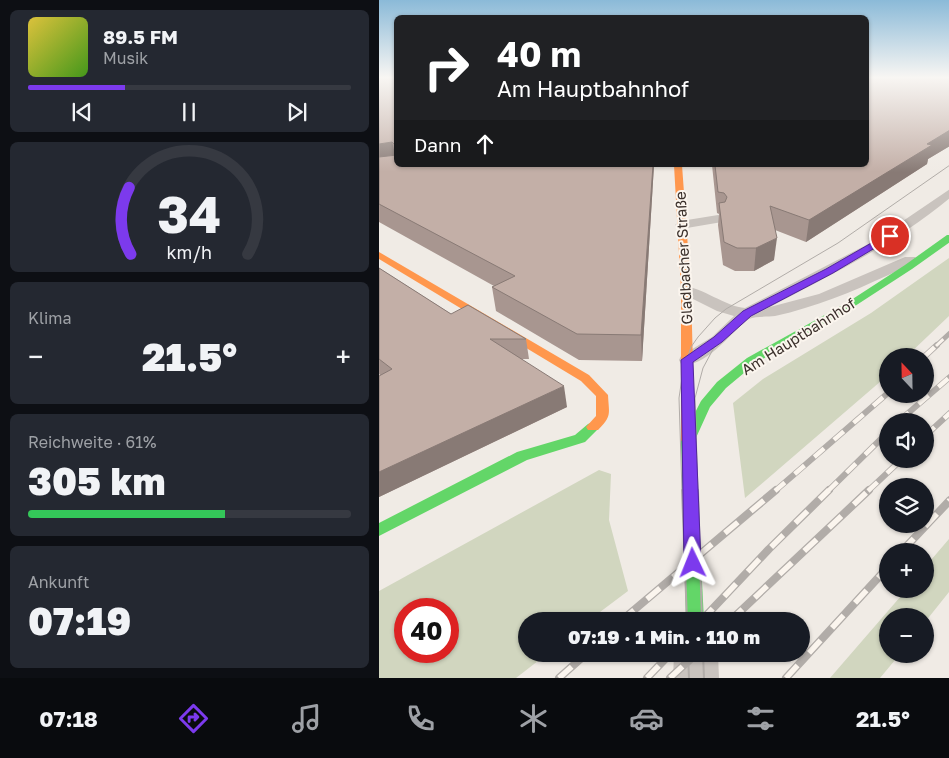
<!DOCTYPE html>
<html lang="de">
<meta charset="utf-8">
<style>
body{margin:0;font-family:"Golos Text",sans-serif;background:#242831;color:#f1f3f6;height:100vh;display:flex;flex-direction:column;font-size:19px;white-space:nowrap}
*{box-sizing:border-box;margin:0}
p{font-size:16px;color:#9ea1a6}
.icon{flex:none;width:28px;height:28px;fill:none;stroke:currentColor;stroke-width:2;stroke-linecap:round;stroke-linejoin:round}
.map{position:relative;flex:1;overflow:hidden}
.panel{display:flex;flex-direction:column;gap:10px;padding:10px;background:#0d0f14;width:379px}
.panel>*{flex:none}
.banner{position:absolute;left:15px;top:15px;width:475px;height:152px;border-radius:8px;box-shadow:0 1px 4px #0004;background:#202124;color:#fff;overflow:hidden}
.needle{width:32px;rotate:338deg}
.buttons{position:absolute;left:500px;top:348px;display:grid;gap:10px}
.buttons a{display:grid;place-items:center;width:55px;height:55px;border-radius:50%;background:#171b24;box-shadow:0 1px 4px #0004;font-size:25px}
.speed{position:absolute;left:15px;top:598px;display:flex;gap:10px;font-size:25px;font-weight:700;text-align:center}
.speed>*{display:grid;place-content:center;width:65px;height:65px;border-radius:50%;background:#171b24;box-shadow:0 1px 4px #0004;line-height:1}
.speed .limit{border:8px solid #d22;background:#fff;color:#111}
.pin{position:absolute;display:grid;place-items:center;width:42px;height:42px;color:#fff;margin:-21px;border:2px solid #fff;border-radius:50%;box-shadow:0 1px 5px #0007}
.me{position:absolute;width:55px;margin:-28px;rotate:358deg;stroke-linejoin:round;filter:drop-shadow(0 0 4px #0008)}
.turn{display:flex;align-items:center;gap:18px;height:105px;padding:0 20px;font-size:22px}
.turn .icon{width:65px;height:65px;stroke-width:2.5}
.turn b{display:block;font-size:35px;line-height:42px}
.then{display:flex;align-items:center;height:48px;padding:0 20px;background:#0003;gap:10px;font-size:19px}
.big{font-size:38px;font-weight:800;line-height:1.1}
.panel .widget{flex:1;display:flex;flex-direction:column;justify-content:center;gap:8px;min-width:0;padding:0 18px;border-radius:8px;background:#242831}
.panel .dial{align-items:center;gap:0}
.dial svg{height:130px;overflow:visible;fill:none;stroke:#363941;stroke-width:7;stroke-linecap:round;text-anchor:middle}
.dial text{fill:#f1f3f6;stroke:none}
.song{display:flex;align-items:center;gap:15px}
.cover{width:60px;height:60px;border-radius:8px;background:linear-gradient(135deg,hsl(50 70% 55%),hsl(100 70% 35%))}
.played{height:5px;border-radius:2px;background:linear-gradient(90deg,#7c3aed 30%,#363941 30%)}
.keys{display:flex;justify-content:space-around;direction:ltr}
.heat{display:flex;justify-content:space-between;align-items:center;font-size:28px;direction:ltr}
.charge{height:8px;border-radius:4px;background:linear-gradient(90deg,#34c759 61%,#363941 0)}
.trip{position:absolute;left:139px;top:612px;width:292px;height:50px;border-radius:25px;background:#171b24;box-shadow:0 1px 4px #0004;font-weight:800;line-height:50px;text-align:center}
.tabs{display:flex;height:80px;justify-content:space-around;align-items:center;background:#090b0e;color:#9ea1a6}
.tabs .icon{width:35px;height:35px}
.tabs .current{color:#7c3aed}
.tabs b{font-size:22px;color:#f1f3f6}
main{display:flex;flex:1;min-height:0}
.map>svg:first-child{display:block}
.green{fill:#d1d6bf;fill-rule:evenodd}
.lines{fill:none;stroke-linecap:round;stroke-linejoin:round}
.lane{fill:#c9c3be;fill-rule:evenodd}
.street{fill:#c9c3be;fill-rule:evenodd}
.fast{fill:#63d668;fill-rule:evenodd}
.slow{fill:#ff974d;fill-rule:evenodd}
.tram-far1{stroke:#b1aca8;stroke-width:1}
.tram{stroke:#b1aca8;stroke-width:2}
.rail-far2-casing{stroke:#b1aca8;stroke-width:5}
.rail-far1-casing{stroke:#b1aca8;stroke-width:6}
.rail-casing{stroke:#b1aca8;stroke-width:8}
.rail-far2{stroke:#fbf5ee;stroke-width:3;stroke-dasharray:10;stroke-linecap:butt}
.rail-far1{stroke:#fbf5ee;stroke-width:4.5;stroke-dasharray:13;stroke-linecap:butt}
.rail{stroke:#fbf5ee;stroke-width:5.5;stroke-dasharray:17;stroke-linecap:butt}
.wall{fill:#a89690}
.shaded-wall{fill:#887a75}
.building{fill:#c3afa7;stroke:#887a75}
.route{fill:#7c3aed;stroke:#51269a}
.labels{text-anchor:middle;dominant-baseline:central;stroke-width:4;stroke-linejoin:round;paint-order:stroke}
.street-label{font-size:15px;fill:#3b302b;stroke:#fbf5ee}
</style>
<main>
<section class="panel">
<div class="widget">
<div class="song"><i class="cover"></i><div><b>89.5 FM</b><p>Musik</p></div></div>
<div class="played"></div>
<div class="keys"><svg class="icon" aria-label="previous" viewBox="0 0 24 24"><path d="M18 5L8 12l10 7zM5 5v14"/></svg><svg class="icon" aria-label="pause" viewBox="0 0 24 24"><path d="M8 5v14M16 5v14"/></svg><svg class="icon" aria-label="next" viewBox="0 0 24 24"><path d="M6 5l10 7-10 7zM19 5v14"/></svg></div>
</div>
<div class="widget dial"><svg viewBox="0 0 100 80">
<path d="M14 69A42 42 0 1 1 86 69"/>
<path d="M14 69A42 42 0 0 1 13 28" stroke="#7c3aed"/>
<text x="50" y="56" font-size="32" font-weight="700">34</text>
<text x="50" y="72" font-size="11">km/h</text>
</svg></div>
<div class="widget"><p>Klima</p>
<div class="heat"><a>−</a><b class="big">21.5°</b><a>+</a></div>
</div>
<div class="widget"><p>Reichweite · 61%</p><b class="big">305 km</b><div class="charge"></div></div>
<div class="widget"><p>Ankunft</p><b class="big">07:19</b></div>
</section>
<div class="map">
<svg width="571" height="678" viewBox="0 0 571 678">
<rect width="100%" height="100%" fill="#f0ebe5"/>
<g class="green">
<path d="M570,258v58l-42,40h-19v19l-143,123 -12,-95 30,-24 108,-66z"/>
<path d="M220,470l12,4 -2,46 19,71 -40,30h-61v33h20l-31,24h-137v-87zM26,609h43v42h-43z"/>
<path d="M570,539v53l-24,30v-6h-37v38h12l-20,24h-50l77,-89h18v-22z"/>
</g>
<g class="lines">
<g class="lane">
<path d="M571,189v9c-55,46 -118,76 -180,109l49,-13 86,-37h10l2,3 -2,3c-36,16 -72,34 -110,45 -10,3 -20,6 -30,8 -7,1 -20,0 -26,3 -17,12 -45,51 -68,45l-2,-4 2,-4 31,-19 22,-21 -17,-5 -36,-18 -2,-3 2,-3c15,-4 44,20 64,21l127,-66z"/>
<path d="M339,215l4,1 2,3 -2,3 -41,7 -6,-4 6,-4z"/>
</g>
<path class="street" d="M295,654h44l1,24h-46z"/>
<g class="fast">
<path d="M568,235h3v7l-38,27 -57,37 -99,57 -30,25 -16,19 -15,33 9,181h-18l-5,-181 20,-39 16,-19 30,-24 101,-56 57,-37z"/>
<path d="M214,422l5,2 2,3 -15,15 -58,18 -148,76v-13l138,-71 58,-17 13,-11z"/>
</g>
<g class="slow">
<path d="M295,165h8l9,125 4,150 -2,3 -5,2 -5,-2 -2,-3v-150z"/>
<path d="M0,252l210,123 19,20c1,20 4,20 -10,35h-10l-2,-3 10,-11v-20l-15,-15 -202,-122z"/>
</g>
<g class="tram-far1">
<path d="M303,491l-3,-93 4,-27 8,-24 7,-10 17,-19 11,-9 112,-66 112,-78"/>
<path d="M319,491l-3,-93 8,-30 15,-28"/>
</g>
<g class="tram">
<path d="M303,490l5,131"/>
<path d="M319,490l4,131"/>
<path d="M309,654l1,24"/>
<path d="M324,654l1,24"/>
</g>
<defs>
<path id="rail-far2" d="M557,346l14,-13"/>
<g id="rail-far1">
<path d="M546,356l12,-11"/>
<path d="M520,421l51,-44"/>
<path d="M546,436l25,-23"/>
<path d="M396,491l113,-98"/>
<path d="M449,491l60,-59"/>
<path d="M489,491l34,-32"/>
</g>
<g id="rail">
<path d="M523,551l48,-51"/>
<path d="M242,621l155,-131"/>
<path d="M322,621l68,-72 60,-59"/>
<path d="M351,621l139,-131"/>
<path d="M180,678l27,-24"/>
<path d="M268,678l23,-24"/>
<path d="M291,678l26,-24"/>
<path d="M407,678l102,-111"/>
</g>
</defs>
<use href="#rail-far2" class="rail-far2-casing"/>
<use href="#rail-far1" class="rail-far1-casing"/>
<use href="#rail" class="rail-casing"/>
<use href="#rail-far2" class="rail-far2"/>
<use href="#rail-far1" class="rail-far1"/>
<use href="#rail" class="rail"/>
</g>
<g class="wall">
<path d="M0,77h18v88h257l-12,196 -63,-1 -83,-49 -4,-24 2,-1 -115,-64z"/>
<path d="M571,77v69l-22,13 -1,5 -121,78 -31,-12 -1,30 -20,11h-19l-12,-6 -5,-40 1,-11 -2,-1 -5,-48h155z"/>
<path d="M0,268l72,46 75,25 3,20h-7l45,48 -188,90v-121l1,-1 -1,-1z"/>
</g>
<g class="shaded-wall">
<path d="M571,130v16l-22,13 -1,5 -121,78 3,-22 118,-76z"/>
<path d="M13,142l5,19 -18,3v-20z"/>
<path d="M274,165h1l-12,196 -1,-26z"/>
<path d="M398,238l-3,22 -20,11 2,-23z"/>
<path d="M185,386l3,21 -188,90v-25z"/>
</g>
<g class="building">
<path d="M0,77h18v67h-3l-2,-2 -13,2z"/>
<path d="M488,77h83v53l-23,14 5,1 -123,75 -39,-14 7,32 -21,10h-19l-13,-6 -5,-39 6,-1 2,-5 -3,-4 -6,-1 -3,-27h152z"/>
<path d="M18,155v10h256l-12,170 -64,-1 -85,-47 23,-11 -136,-72v-47z"/>
<path d="M0,268l72,46 17,-9 58,34h-36l74,47 -185,86v-96l13,-7 -13,-10z"/>
</g>
<linearGradient id="sky" x2="0" y2="1"><stop stop-color="#8bbad8"/><stop offset="0.45" stop-color="#f8f6f3"/><stop offset="1" stop-color="#f8f6f3" stop-opacity="0"/></linearGradient>
<rect width="571" height="172" fill="url(#sky)"/>
<path class="route" d="M508,234h3l5,2 -62,37 -82,43 -29,26 -29,20 8,201 -3,5 -5,2 -6,-2 -3,-5 -3,-203 33,-23 29,-26 83,-42z"/>
<g class="labels">
<g class="street-label">
<text transform="translate(304 258) rotate(-93)">Gladbacher Straße</text>
<text transform="translate(419 336) rotate(-32)">Am Hauptbahnhof</text>
</g>
</g>
</svg>
<div class="buttons">
<a><svg class="needle" viewBox="-14 -14 28 28"><path d="M0-13l5 13h-10z" fill="#e53935"/><path d="M0 13l5-13h-10z" fill="#9ea1a6"/></svg></a>
<a><svg class="icon" aria-label="sound" viewBox="0 0 24 24"><path d="M4 9h4l5-4v14l-5-4H4zM17 9q2 3 0 6"/></svg></a>
<a><svg class="icon" aria-label="layers" viewBox="0 0 24 24"><path d="M12 4l9 5-9 5-9-5zM3 14l9 5 9-5"/></svg></a>
<a>+</a>
<a>−</a>
</div>
<div class="speed"><div class="limit">40</div></div>
<div class="pin" style="left:511px;top:236px;background:#d93025"><svg class="icon" aria-label="arrive" viewBox="0 0 24 24"><path d="M6 21V4h12l-3 4 3 4H6"/></svg></div>
<svg class="me" style="left:314px;top:563px" viewBox="-20 -20 40 40"><path d="M0-17L14 15 0 8-14 15z" fill="#7c3aed" stroke="#fff" stroke-width="4"/></svg>
<div class="trip">07:19 · 1 Min. · 110 m</div>
<div class="banner">
<div class="turn"><svg class="icon" aria-label="right" viewBox="0 0 24 24"><path d="M7 20v-9h11M14 6l5 5-5 5"/></svg><div><b>40 m</b>Am Hauptbahnhof</div></div>
<div class="then">Dann<svg class="icon" aria-label="ahead" viewBox="0 0 24 24"><path d="M12 20V5M6 11l6-6 6 6"/></svg></div>
</div>
</div>
</main>
<nav class="tabs">
<b>07:18</b>
<svg class="icon current" aria-label="directions" viewBox="0 0 24 24"><path d="M12 3l9 9-9 9-9-9zM9 14v-3h6M13 9l2 2-2 2"/></svg>
<svg class="icon" aria-label="music" viewBox="0 0 24 24"><path d="M9 18V5l10-2v13"/><circle cx="6" cy="18" r="3"/><circle cx="16" cy="16" r="3"/></svg>
<svg class="icon" aria-label="phone" viewBox="0 0 24 24"><path d="M5 4h4l2 5-3 2q2 4 5 5l2-3 5 2v4C11 20 4 13 5 4z"/></svg>
<svg class="icon" aria-label="climate" viewBox="0 0 24 24"><path d="M12 3v18M4 7l16 10M4 17L20 7"/></svg>
<svg class="icon" aria-label="car" viewBox="0 0 24 24"><path d="M5 17H2v-5l4-1 3-4h7l3 4 3 1v5h-3M9 17h6M6 11h13"/><circle cx="7" cy="17" r="2"/><circle cx="17" cy="17" r="2"/></svg>
<svg class="icon" aria-label="filters" viewBox="0 0 24 24"><path d="M4 7h16M4 17h16"/><circle cx="9" cy="7" r="2"/><circle cx="15" cy="17" r="2"/></svg>
<b>21.5°</b>
</nav>
